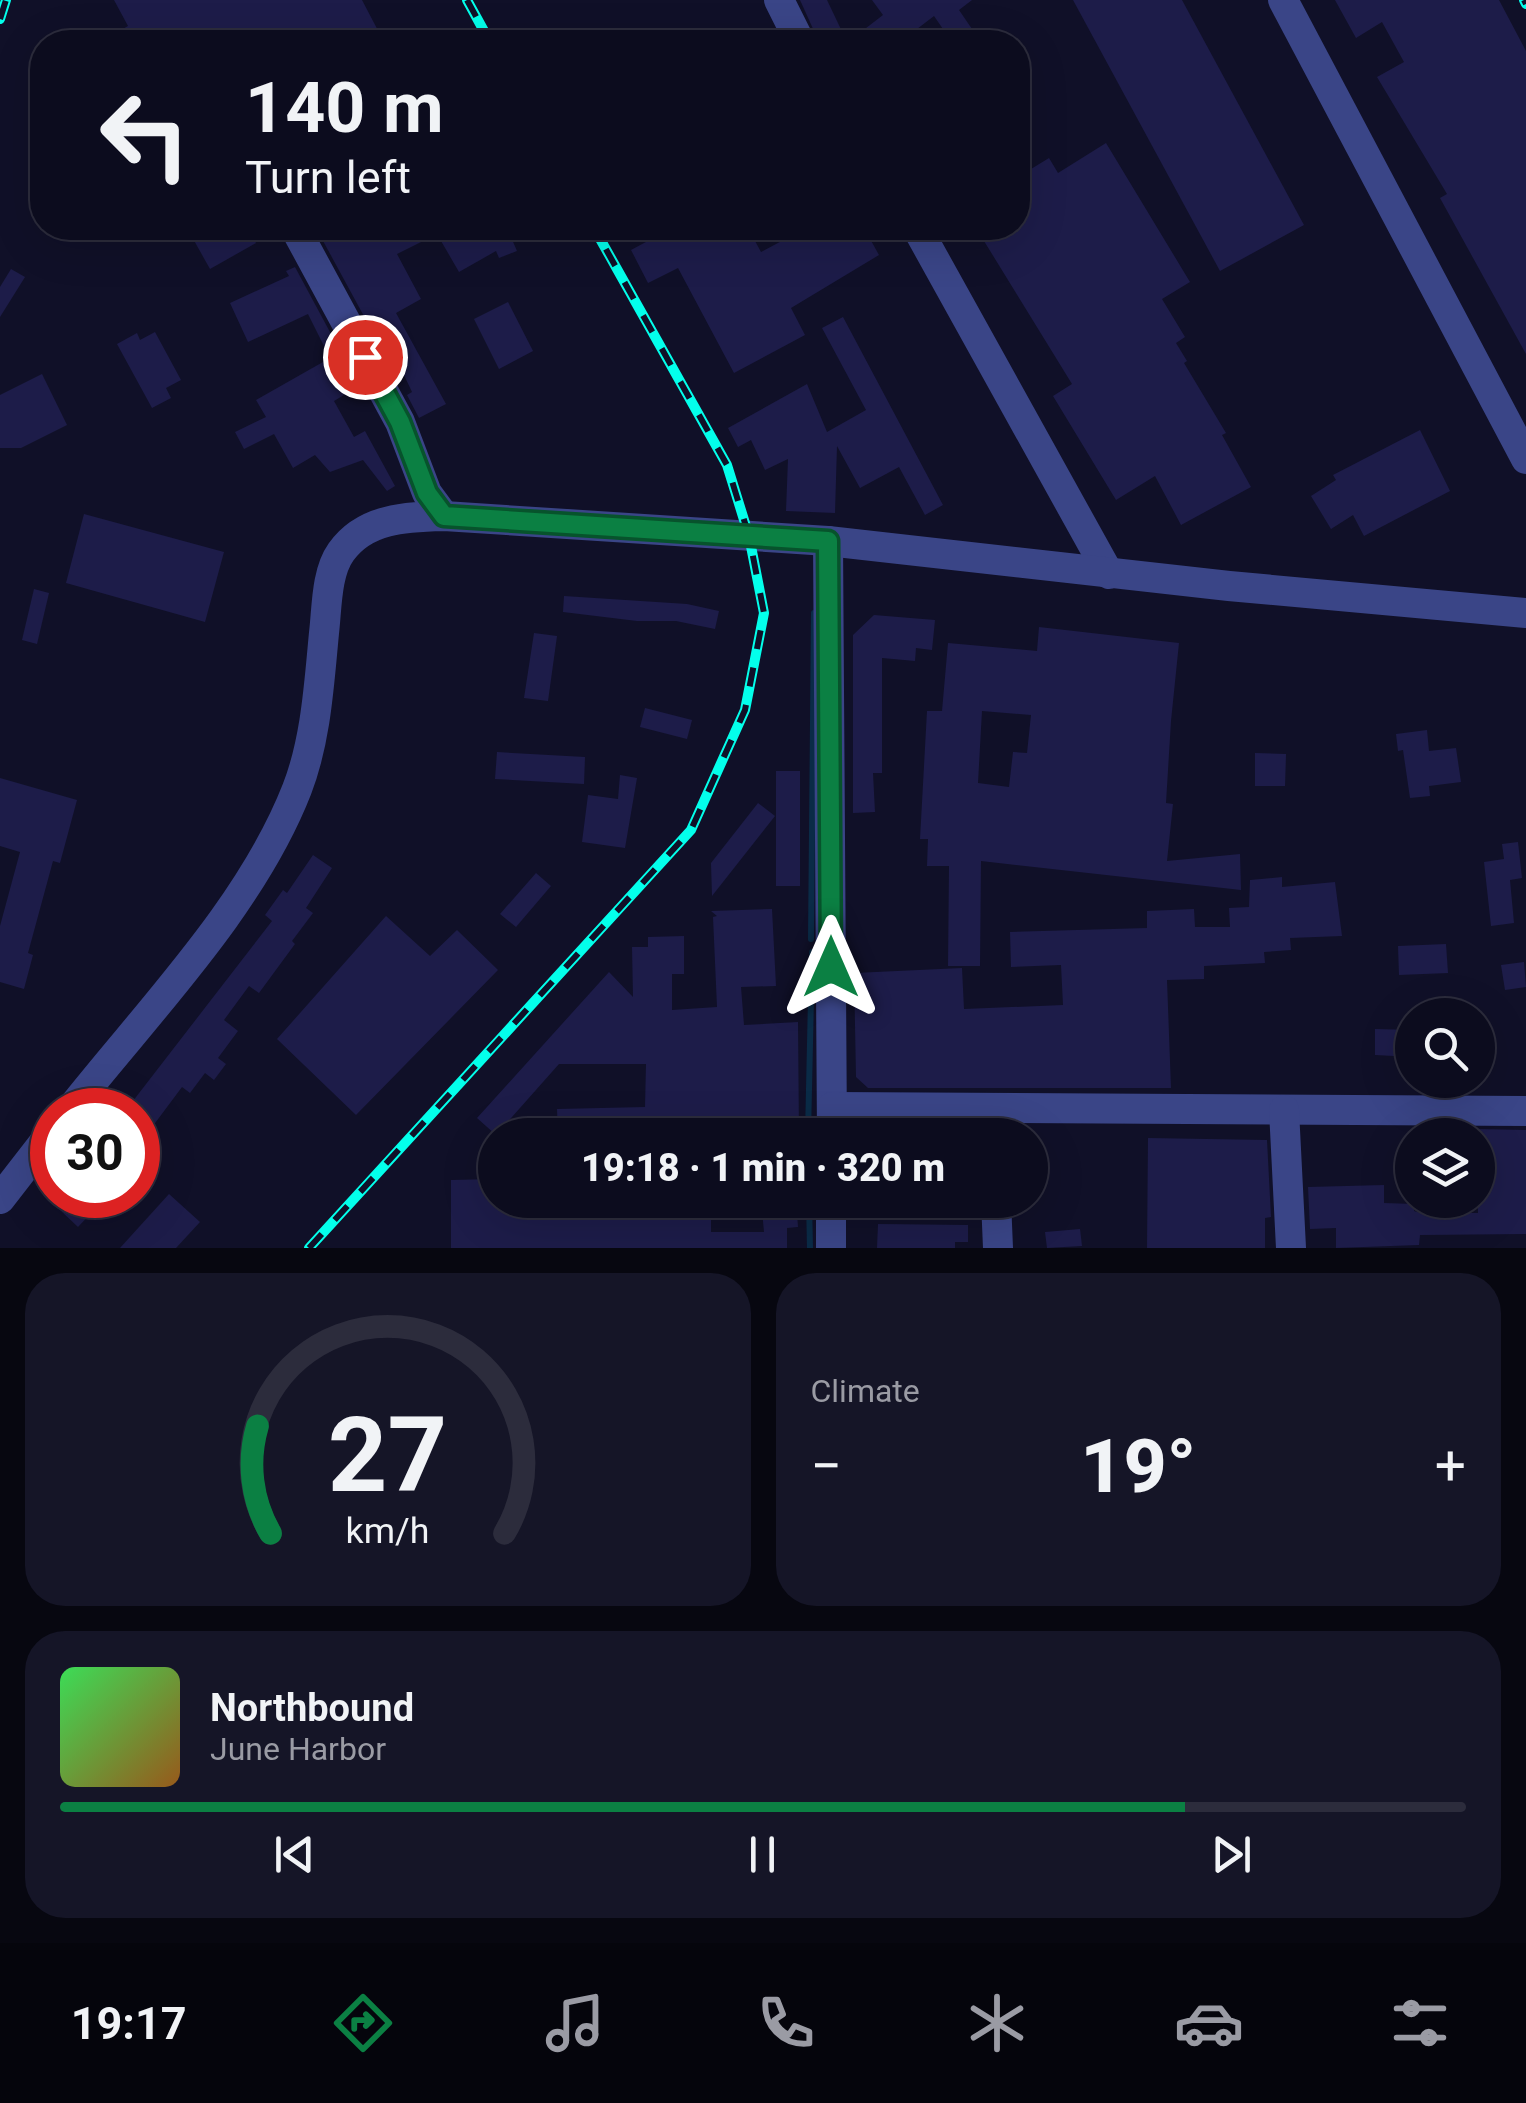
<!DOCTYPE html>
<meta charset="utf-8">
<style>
body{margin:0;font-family:Roboto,sans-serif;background:#151527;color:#f1f3f6;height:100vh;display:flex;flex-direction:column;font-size:38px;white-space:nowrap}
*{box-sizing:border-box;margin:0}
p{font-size:32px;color:#9a9ba4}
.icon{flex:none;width:55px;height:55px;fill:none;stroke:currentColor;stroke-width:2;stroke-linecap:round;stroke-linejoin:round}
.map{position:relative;height:1248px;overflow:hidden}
.side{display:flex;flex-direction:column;gap:25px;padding:25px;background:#070710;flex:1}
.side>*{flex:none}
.banner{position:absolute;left:30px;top:30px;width:1000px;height:210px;border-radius:40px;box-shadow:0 10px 40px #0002,0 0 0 2px #2c2c3c;background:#0c0c1e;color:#f1f3f6;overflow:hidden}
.controls{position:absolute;left:1395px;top:998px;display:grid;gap:20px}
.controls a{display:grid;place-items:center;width:100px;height:100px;border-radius:50%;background:#0c0c1e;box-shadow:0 10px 40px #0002,0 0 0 2px #2c2c3c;font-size:50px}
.speed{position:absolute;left:30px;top:1088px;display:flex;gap:20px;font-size:50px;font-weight:700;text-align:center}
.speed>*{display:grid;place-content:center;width:130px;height:130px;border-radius:50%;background:#0c0c1e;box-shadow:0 10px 40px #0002,0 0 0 2px #2c2c3c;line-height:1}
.speed .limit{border:15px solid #d22;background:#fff;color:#111}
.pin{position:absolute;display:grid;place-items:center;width:85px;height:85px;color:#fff;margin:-42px;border:5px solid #fff;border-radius:50%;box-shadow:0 2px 10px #0007}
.me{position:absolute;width:110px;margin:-55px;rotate:0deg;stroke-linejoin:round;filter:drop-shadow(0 0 8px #0008)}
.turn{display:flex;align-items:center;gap:35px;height:210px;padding:0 50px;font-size:45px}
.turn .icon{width:130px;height:130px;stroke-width:2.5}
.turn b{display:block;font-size:70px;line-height:85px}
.big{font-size:75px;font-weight:800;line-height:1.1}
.side .card{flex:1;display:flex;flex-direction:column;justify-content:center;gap:15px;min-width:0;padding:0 35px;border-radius:40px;background:#151527}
.side .dial{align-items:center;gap:0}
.dial svg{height:260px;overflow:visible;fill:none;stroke:#2c2c3c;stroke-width:7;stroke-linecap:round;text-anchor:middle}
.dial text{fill:#f1f3f6;stroke:none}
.song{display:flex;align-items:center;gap:30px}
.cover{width:120px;height:120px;border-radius:15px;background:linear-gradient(135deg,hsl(130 70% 55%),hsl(30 70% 35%))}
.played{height:10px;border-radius:5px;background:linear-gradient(90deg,#0b8043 80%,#2c2c3c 80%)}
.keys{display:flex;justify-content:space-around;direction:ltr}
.heat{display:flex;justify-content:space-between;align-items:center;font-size:55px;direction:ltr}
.side .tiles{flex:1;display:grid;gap:25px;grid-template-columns:1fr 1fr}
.card:last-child{grid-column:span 2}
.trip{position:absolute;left:478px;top:1118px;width:570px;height:100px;border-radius:50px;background:#0c0c1e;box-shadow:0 10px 40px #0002,0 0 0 2px #2c2c3c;font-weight:800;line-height:100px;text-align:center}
.tab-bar{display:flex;height:160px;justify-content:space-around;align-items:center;background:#05050c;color:#9a9ba4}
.tab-bar .icon{width:70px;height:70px}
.tab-bar .active{color:#0b8043}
.tab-bar b{font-size:45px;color:#f1f3f6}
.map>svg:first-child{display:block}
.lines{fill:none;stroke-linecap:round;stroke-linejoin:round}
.stream{stroke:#0a2b47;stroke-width:6}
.building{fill:#1d1c49;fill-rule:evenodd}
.minor{stroke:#3a4587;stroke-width:30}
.rail-casing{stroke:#03ffeb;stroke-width:10}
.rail{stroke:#101028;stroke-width:6;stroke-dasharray:19;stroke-linecap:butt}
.route-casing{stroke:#07532c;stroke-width:25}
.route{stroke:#0b8043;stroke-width:18}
</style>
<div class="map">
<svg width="1526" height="1248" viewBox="0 0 1526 1248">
<rect width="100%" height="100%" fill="#101028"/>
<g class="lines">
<g class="stream">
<path d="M811,939l3,-326"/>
<path d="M808,1135l4,-183"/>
<path d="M809,1200l1,48"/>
</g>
</g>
<g class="building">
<path d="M114,0h248l22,42h-284l28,-16z"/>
<path d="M800,0h27l20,42h-28z"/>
<path d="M872,0h100l-13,10 13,19 -6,4 4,9h-18l-18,-26 -34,26h-52l35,-27z"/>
<path d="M1073,0h109l122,225 -84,46z"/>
<path d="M1335,0h164l27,51v303l-86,-156 7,-4 -70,-117 27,-15 -22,-40 -26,16z"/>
<path d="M1106,143l84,139 -28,17 23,38 -9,6 11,18 -3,2 42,70 -4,2 29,52 -70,38 -26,-49 -39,24 -63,-104 19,-12 -96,-156h42v-51l31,-19 9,15z"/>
<path d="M187,228h60l9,15 -46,26z"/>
<path d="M316,228h191l10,23 -18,7 -3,-7 -37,21 -22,-38 -40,20 24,45 -25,14 50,91 -27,14 -12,-23 5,-3 -26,-55 -8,5z"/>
<path d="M672,228h76l13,24 45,-24h58l15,27 -88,53 14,27 -71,38 -56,-105 -30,15 -17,-33z"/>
<path d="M295,267l64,119 -25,15 20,36 11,-6 30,55 -8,5 -24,-31 -33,12 -15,-17 -22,13 -19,-34 -30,15 -9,-17 31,-15 -10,-17 74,-42 -22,-44 -60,28 -18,-39 59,-27 -3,-5z"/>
<path d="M11,269l14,8 -25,40v-30z"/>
<path d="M508,302l25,49 -34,18 -25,-50z"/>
<path d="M843,317l100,188 -18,10 -26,-48 -39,21 -23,-42 -2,67 -49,-2 2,-52 -23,11 -14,-30 -13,7 -10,-19 79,-44 20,48 39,-22 -44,-82z"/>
<path d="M155,332l26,48 -15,8 5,10 -19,10 -35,-64 20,-11 3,7z"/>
<path d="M42,374l25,51 -46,23h-21v-53z"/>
<path d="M1420,430l30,61 -86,45 -11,-21 -22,14 -20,-33 25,-16 -3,-5z"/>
<path d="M84,514l140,38 -19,70 -139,-39z"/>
<path d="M34,589l15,4 -12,51 -15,-4z"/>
<path d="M564,596l123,8 32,7 -4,18 -39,-8h-39l-74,-9z"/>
<path d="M874,615l61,5 -3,30 -16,-2 -1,13 -33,-3v115h-9l2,39 -22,1v-178z"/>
<path d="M1039,627l140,16 -8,78 -5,82 7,1 -6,57 73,-7 1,36 -260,-29 -1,105h-32l1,-100h-22l1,-27h-8l7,-128h15l6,-68 89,8zM982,711l49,4 -4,38 -14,-1 -4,35 -31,-4z"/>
<path d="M534,633l23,3 -9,65 -24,-3z"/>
<path d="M645,708l47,12 -5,19 -47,-12z"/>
<path d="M1427,730l2,21 27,-3 5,34 -32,4 1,10 -20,2 -7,-48 -5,1 -2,-17z"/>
<path d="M497,752l88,5 -1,27 -89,-5z"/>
<path d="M1255,753l31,1 -1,32h-30z"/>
<rect x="776" y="771" width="24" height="115"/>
<path d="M620,775l17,3 -12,70 -43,-6 6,-47 30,4z"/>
<path d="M0,778l77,22 -17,63 -7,-2 -25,92 5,2 -9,34 -24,-7v-56l20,-74 -20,-6z"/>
<path d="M758,803l17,13 -63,80 -1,-33z"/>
<path d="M1518,842l4,36 -12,2 4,43 -23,3 -7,-64 20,-3 -2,-15z"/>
<path d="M313,855l19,13 -26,40 7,5 -21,28 3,3 -36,49 -10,-7 -25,34 14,11 -20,27 8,6 -12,16 -9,-7 -15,20 -8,-6 -44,59v-36h-12l146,-189 -7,-6 18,-25 4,3z"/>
<path d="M536,873l15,13 -35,41 -16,-13z"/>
<path d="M1282,877v10l53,-5 7,54 -52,2 1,12 -27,2 1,11 -61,3v13l-37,1 4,108h-303l-12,-11 -2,-104 108,-5 2,41 99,-4 -2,-40 -50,2 -1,-35 137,-4v-17l47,-2 1,18h35l-1,-19 20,-1 1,-27z"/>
<path d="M772,909l4,77 -35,1 3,38 54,-3 1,113h-241l-1,-26 88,-2 1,-43h-87l-63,71 -19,-17 132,-146 24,25 -1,-50h16v-10l36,-1v38h-12v36l45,-3 -4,-90 4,-1 -6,-5z"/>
<path d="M386,916l44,40 27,-26 41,40 -142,145 -79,-76z"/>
<path d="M1446,944l2,29 -49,2 -1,-29z"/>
<path d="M1524,962l2,25 -21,3 -4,-25z"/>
<path d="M1375,1029l37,1v27l-37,-2z"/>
<path d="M1478,1129l48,1v104l-106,1 -1,10 -83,3v-20l-26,1 -2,-42 76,-2v18l30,1v7l7,2h57z"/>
<path d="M1148,1138l119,2 4,77 -6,1v30h-118z"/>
<path d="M495,1179v21h216v32h53l-3,-32h35l2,27 -11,1v20h-336v-68z"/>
<path d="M169,1194l31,28 -24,26h-56z"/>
<path d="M71,1195h37l-30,32 -19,-18z"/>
<path d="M878,1224l90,1v17h-13v6h-78z"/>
<path d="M1080,1229l2,17 -35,2 -2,-16z"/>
</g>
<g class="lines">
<g class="minor">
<path d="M779,0l21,42"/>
<path d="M1283,0l243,459"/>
<path d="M295,228l105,194 27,71 17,23"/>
<path d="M917,228l192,346"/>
<path d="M828,541l4,594"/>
<path d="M832,1107l694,4"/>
<path d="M70,1110c78,-99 181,-203 227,-321 19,-49 22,-104 27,-156 3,-25 2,-60 17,-81 24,-34 65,-35 103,-36l384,25 401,45 297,27"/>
<path d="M1284,1110l7,138"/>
<path d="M0,1199l52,-67"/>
<path d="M996,1200l2,48"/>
<path d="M831,1248v-48"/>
</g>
<defs>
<g id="rail">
<path d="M467,0l23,42"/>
<path d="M1524,0l2,4"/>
<path d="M0,19l6,-19"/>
<path d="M309,1248l382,-418 54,-120 19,-97 -15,-77 -22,-71 -133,-237"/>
</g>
</defs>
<use href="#rail" class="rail-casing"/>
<use href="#rail" class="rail"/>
</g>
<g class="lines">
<defs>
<path id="route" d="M365,357l35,65 27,71 17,23 384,25 3,426"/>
</defs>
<use href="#route" class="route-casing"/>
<use href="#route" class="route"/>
</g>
</svg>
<div class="controls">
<a><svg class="icon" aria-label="search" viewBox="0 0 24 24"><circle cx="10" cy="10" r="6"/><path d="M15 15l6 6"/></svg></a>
<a><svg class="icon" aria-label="layers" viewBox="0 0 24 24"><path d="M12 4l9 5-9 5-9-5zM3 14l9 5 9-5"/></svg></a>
</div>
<div class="speed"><div class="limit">30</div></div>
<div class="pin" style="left:365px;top:357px;background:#d93025"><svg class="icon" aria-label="arrive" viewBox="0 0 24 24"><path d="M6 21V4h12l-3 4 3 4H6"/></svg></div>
<svg class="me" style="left:831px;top:967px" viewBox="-20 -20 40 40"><path d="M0-17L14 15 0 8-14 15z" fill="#0b8043" stroke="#fff" stroke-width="4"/></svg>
<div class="trip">19:18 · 1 min · 320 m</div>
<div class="banner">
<div class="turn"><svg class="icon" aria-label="left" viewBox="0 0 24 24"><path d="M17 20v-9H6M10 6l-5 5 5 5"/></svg><div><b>140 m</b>Turn left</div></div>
</div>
</div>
<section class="side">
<div class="tiles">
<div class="card dial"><svg viewBox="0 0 100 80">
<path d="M14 69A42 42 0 1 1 86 69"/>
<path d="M14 69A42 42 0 0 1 10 36" stroke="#0b8043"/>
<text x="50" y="56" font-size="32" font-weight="700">27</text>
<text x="50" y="72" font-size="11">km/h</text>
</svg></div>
<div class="card"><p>Climate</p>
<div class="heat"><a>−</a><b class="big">19°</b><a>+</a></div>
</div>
<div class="card">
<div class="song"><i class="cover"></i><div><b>Northbound</b><p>June Harbor</p></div></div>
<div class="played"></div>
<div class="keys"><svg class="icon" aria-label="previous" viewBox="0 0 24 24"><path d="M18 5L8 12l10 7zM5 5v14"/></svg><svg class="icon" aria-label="pause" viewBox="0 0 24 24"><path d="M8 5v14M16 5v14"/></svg><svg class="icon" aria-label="next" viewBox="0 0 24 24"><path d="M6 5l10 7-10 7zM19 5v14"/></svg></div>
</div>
</div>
</section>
<nav class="tab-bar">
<b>19:17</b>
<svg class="icon active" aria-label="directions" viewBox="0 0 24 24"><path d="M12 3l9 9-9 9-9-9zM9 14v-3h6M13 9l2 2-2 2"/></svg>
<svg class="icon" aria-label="music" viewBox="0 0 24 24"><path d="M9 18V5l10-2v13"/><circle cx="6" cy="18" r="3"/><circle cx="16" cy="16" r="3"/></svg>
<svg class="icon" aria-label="phone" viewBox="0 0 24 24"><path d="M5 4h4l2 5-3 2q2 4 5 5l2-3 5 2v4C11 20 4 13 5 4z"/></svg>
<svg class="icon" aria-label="climate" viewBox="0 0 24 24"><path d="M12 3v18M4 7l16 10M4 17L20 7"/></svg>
<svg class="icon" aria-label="car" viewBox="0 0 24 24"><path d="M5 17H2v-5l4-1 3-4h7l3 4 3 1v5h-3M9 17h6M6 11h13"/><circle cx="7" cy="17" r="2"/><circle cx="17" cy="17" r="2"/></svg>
<svg class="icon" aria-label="filters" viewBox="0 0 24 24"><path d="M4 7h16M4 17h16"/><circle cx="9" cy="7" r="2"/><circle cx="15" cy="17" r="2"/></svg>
</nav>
